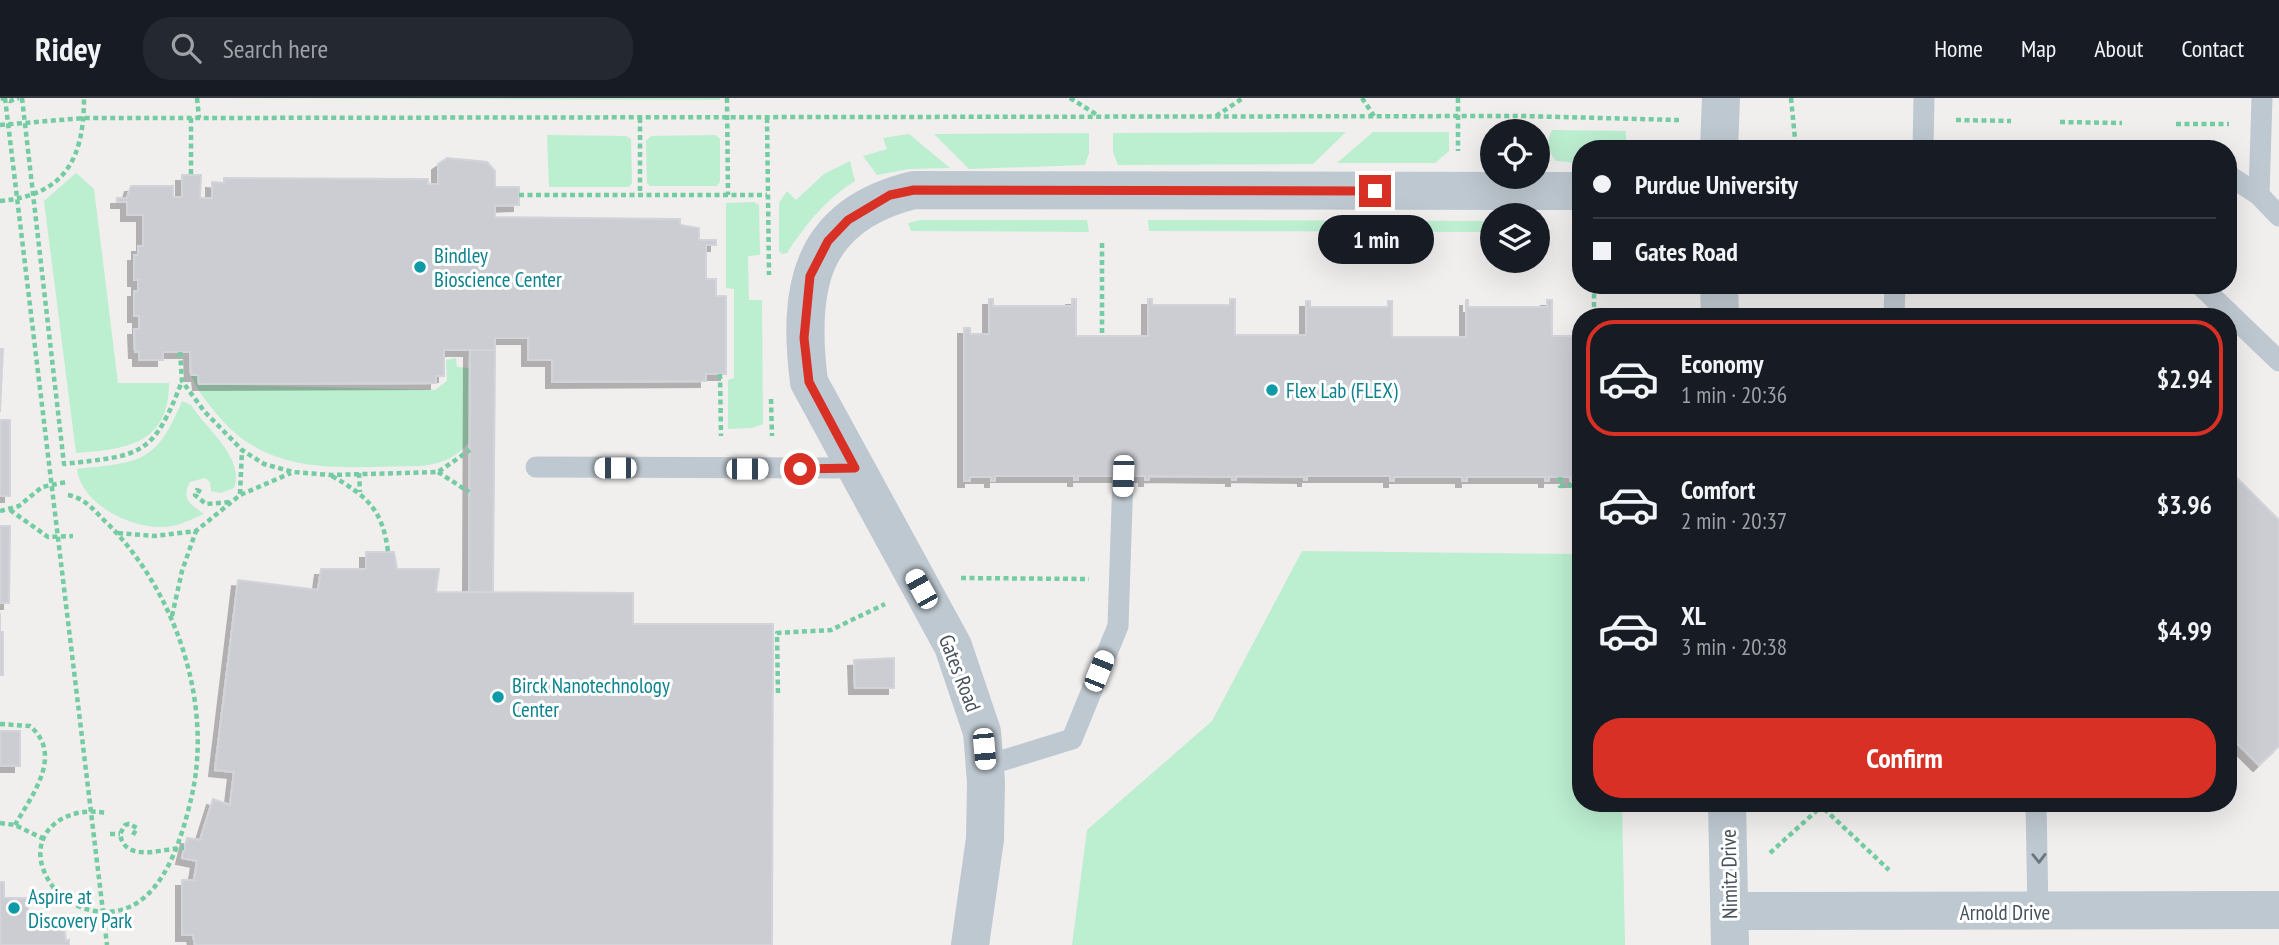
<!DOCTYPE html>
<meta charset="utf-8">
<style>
:root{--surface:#171b24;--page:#242831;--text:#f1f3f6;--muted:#9ea1a6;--line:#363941;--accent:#d93025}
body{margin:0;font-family:"PT Sans Narrow",sans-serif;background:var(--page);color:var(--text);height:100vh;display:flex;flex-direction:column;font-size:26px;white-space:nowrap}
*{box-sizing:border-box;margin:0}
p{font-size:23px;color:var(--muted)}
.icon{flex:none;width:38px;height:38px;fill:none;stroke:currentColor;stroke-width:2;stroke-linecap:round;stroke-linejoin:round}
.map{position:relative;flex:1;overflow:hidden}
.details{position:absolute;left:1572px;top:210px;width:665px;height:504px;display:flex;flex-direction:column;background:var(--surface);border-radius:28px;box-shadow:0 7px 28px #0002}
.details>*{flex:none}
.top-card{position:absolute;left:1572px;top:42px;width:665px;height:154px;border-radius:28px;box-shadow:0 7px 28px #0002;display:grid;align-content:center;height:154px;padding:0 21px;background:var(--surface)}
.fabs{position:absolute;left:1480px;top:21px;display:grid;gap:14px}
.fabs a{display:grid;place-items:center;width:70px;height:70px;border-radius:50%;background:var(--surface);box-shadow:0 7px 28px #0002;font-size:35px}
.end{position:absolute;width:32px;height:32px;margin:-16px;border:9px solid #d93025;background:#fff;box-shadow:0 0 0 4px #fff}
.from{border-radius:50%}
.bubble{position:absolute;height:49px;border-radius:24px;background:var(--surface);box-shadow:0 7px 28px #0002;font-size:23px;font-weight:700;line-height:49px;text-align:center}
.car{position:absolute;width:21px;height:42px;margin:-21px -10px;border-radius:9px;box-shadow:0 0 5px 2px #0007;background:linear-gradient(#fff 24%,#345 0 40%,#fff 0 76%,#345 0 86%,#fff 0)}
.top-card b{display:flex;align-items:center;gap:24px;height:66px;font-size:26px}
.top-card b+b{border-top:2px solid var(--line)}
.top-card i{width:18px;height:18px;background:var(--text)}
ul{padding:12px 0 0;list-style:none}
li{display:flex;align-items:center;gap:21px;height:116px;margin:0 14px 10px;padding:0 7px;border:4px solid transparent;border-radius:28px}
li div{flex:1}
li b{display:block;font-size:26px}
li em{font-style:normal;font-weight:700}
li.on{border-color:var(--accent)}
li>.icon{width:63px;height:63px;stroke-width:1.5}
.primary-button{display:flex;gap:14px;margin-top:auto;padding:14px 21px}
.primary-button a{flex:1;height:80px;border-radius:28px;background:var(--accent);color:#fff;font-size:28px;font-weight:700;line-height:80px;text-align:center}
header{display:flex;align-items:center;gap:42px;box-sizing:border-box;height:98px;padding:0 35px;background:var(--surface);border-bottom:2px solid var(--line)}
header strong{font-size:33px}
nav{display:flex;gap:38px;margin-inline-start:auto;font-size:24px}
.search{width:490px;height:63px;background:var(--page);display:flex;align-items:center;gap:18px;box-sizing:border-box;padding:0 24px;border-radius:28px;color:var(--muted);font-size:26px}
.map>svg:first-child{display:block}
</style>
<header>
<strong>Ridey</strong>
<div class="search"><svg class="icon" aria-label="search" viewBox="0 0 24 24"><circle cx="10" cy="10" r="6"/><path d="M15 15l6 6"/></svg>Search here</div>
<nav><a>Home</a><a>Map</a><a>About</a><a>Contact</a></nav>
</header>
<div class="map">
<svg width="2279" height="847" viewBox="0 0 2279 847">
<defs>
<filter id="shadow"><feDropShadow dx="-6" dy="6" stdDeviation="0" flood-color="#0004"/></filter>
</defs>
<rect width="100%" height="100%" fill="#f1eeee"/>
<!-- green -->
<g fill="#bceed0">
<path d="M212,0H720V2Z"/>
<path d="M1552,32L1626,33V51H1580V65L1556,63C1547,52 1546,45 1552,32Z"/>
<path d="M1346,34L1313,66L1118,67L1113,54V35Z"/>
<path d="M1373,34H1449V53L1435,65H1337Z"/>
<path d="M1089,35V55L1085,67L969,71L934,36Z"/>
<path d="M909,36L950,70L909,71L877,77L863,58L887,51L883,40Z"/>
<path d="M547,37L626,38L631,41L632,85L629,89H549Z"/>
<path d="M716,37L720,41V84L717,88H650L647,85L646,43L651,38Z"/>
<path d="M850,63L855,83C825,102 806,126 787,155L782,156L779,153V105L787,93L796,102L824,76Z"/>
<path d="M76,75L94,91L118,285H169C169,348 124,351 76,355L44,103Z"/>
<path d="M754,104L759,107L760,157L748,158L749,202H762L763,326L752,330L728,331V282L734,280V191L726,190V105Z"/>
<path d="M920,122H1087L1089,134L911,133L908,125Z"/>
<path d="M1148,122L1493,123V134L1149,133Z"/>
<path d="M456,260L457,269L470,270V344C456,359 442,366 421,368C349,368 273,381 221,321C209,307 198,294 191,277H198L199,286L435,292L447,283L446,262Z"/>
<path d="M182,303L191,307C206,331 245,359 234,390L221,395L211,393L210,384L205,380L190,384C180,402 192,407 204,416C190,422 177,429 162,429C130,430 81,406 77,371C140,364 156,366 182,303Z"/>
<path d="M1302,453L1580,456V705H1622L1625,847H1072L1087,732L1212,623Z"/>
</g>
<!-- building -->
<g fill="#cbcdd3" stroke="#d2d4da" stroke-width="2" filter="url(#shadow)">
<path d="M447,60L487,64L495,73V89H519V107L495,108V119L680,121V127L699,130V142H716V147H706V181H716V198H726V276H706V283L552,284V262H528V240H495V252H444V278H436V285L199,286L198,277H191L190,254H163V262H139V254H135L134,231H139V218H134V193H138V182H134V157H138V148H143V117H127V104H117V100H127L131,88H173V99H182V77H201L200,100H212V84L224,85V80L428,81V86H438V66Z"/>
<path d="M989,201H993V208H1072V201H1076V238H1148V201H1152V207H1230V201H1235V237H1306V203H1310V209H1388V203H1392V239H1466V202H1468V209H1547V202H1552V238H1576V280H1580V304H1576V383H1570V379H1549V383H1545V379H1467V383H1462V379H1394V383H1390V378H1307V382H1304V379L1236,378V382H1232V379L1149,378V382H1145V378H1078V382H1074V378H995V383H991V379H970V383H964V230H970V236H989Z"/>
<path d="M0,251H3L0,314Z"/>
<path d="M470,252H495L493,494H469Z"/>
<rect x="0" y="322" width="10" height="76"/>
<path d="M2228,371L2279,422V648L2259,667L2228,636Z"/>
<path d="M0,428H10L9,505H0Z"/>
<path d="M366,454H394L397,471H439L436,494L633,495V526H773L772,847H195L193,837H182V782H194L197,763L182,760L187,740L200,742L213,701L230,707L234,674L215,672L238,482L318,492L321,471H366Z"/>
<path d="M0,515V534H3V577H0Z"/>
<path d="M894,560V590H855L854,562Z"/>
<rect x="0" y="633" width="20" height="35"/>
<path d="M0,784H4V800H28V824L63,820L66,843L69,842V847H0Z"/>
</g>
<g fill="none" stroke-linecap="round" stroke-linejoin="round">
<!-- path -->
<g stroke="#74cca2" stroke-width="4.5" stroke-dasharray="5 3.5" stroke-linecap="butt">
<path d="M1,0L10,3L19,0"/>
<path d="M5,0L107,847"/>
<path d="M22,0L64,366C142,357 153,359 182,283"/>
<path d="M197,0L199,20"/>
<path d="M727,0L728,97"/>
<path d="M1070,0L1099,18"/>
<path d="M1362,0L1374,18"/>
<path d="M1458,0V53"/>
<path d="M1791,0L1796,51"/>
<path d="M1216,18L1243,0"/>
<path d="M191,20V77"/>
<path d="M640,20V96"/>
<path d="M767,20L769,177"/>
<path d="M1956,22L2011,23"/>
<path d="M2060,24L2122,25"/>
<path d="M2176,26H2229"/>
<path d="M0,27L84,20H191L1522,18L1679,22"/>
<path d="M519,97H767"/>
<path d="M0,103C65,97 84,61 84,0"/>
<path d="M1102,145V238"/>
<path d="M1594,187V219"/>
<path d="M180,254L182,283L204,313L242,352L264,366L293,374L331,377L438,374L470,352"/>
<path d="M720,276L721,338"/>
<path d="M771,301L772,338"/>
<path d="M438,374L469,394"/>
<path d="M359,375L360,394"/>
<path d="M332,378C367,398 383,412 388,454"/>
<path d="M1560,379V388L1578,387L1580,325"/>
<path d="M201,394L197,392L195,397L206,406L230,404"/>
<path d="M240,396L242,352"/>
<path d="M68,397C86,400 96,415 109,427C176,495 214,607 191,701C180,748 157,823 95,813C77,810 60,801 51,786C21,742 59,706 106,715"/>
<path d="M10,412L48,439L73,438"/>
<path d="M0,413L19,408L42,389L66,384"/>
<path d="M118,435L154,438L196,433L240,397L291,375"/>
<path d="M961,480L1089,481"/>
<path d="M172,518L182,473L196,433"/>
<path d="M778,595L777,535L831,532L885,506"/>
<path d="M0,626L30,628C64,657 32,697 15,727"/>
<path d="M1818,705L1889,772"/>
<path d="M0,725L15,727L44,741"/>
<path d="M110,736H120"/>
<path d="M133,737L137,730L129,726L125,727L120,736C125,766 164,750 184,750"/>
<path d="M1770,755L1825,705"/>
</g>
<!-- service -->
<g stroke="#bec8d0" stroke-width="21">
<path d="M1923,51L1924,0"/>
<path d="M2228,77L2259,97L2279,118"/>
<path d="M2259,97L2262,0"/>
<path d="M2200,187L2279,263"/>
<path d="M1894,219L1895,187"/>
<path d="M536,369L855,370"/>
<path d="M985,668L1072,641L1118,528L1123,378"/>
<path d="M2036,705L2038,814"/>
</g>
<!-- minor -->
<g stroke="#bec8d0" stroke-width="38">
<path d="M1719,51L1721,0"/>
<path d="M1719,187L1720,219"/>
<path d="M1727,705L1730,847"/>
<path d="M1730,813L2279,812"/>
<path d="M970,847L985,741L986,684L982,634L953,548L809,284C797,190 810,117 914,92L1580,93"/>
</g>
</g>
<!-- one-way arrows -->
<defs><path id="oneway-chevron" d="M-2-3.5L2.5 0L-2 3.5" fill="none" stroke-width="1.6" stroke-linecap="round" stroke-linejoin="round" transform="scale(1.75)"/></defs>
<use stroke="#6a757e" href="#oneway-chevron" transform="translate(2039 760) rotate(89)"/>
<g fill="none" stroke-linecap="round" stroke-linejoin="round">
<!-- route -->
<path stroke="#d93025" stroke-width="9" d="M800,371L855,370L809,284L804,240L810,178L828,143L848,122L890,97L914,92L1375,93"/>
</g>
<!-- markers -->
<g fill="#0f9aa8" stroke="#fff" stroke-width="2.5">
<circle cx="420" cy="169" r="7"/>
<circle cx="1272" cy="292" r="7"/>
<circle cx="498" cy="599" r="7"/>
<circle cx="14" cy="810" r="7"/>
</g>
<g text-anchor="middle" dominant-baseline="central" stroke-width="6" stroke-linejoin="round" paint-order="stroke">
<!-- culture labels -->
<g font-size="21" fill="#0d838f" stroke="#fff" text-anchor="start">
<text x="434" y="157">Bindley<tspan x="434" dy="24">Bioscience Center</tspan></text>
<text x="1286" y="292">Flex Lab (FLEX)</text>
<text x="512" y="587">Birck Nanotechnology<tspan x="512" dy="24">Center</tspan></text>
<text x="28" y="798">Aspire at<tspan x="28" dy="24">Discovery Park</tspan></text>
</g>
<!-- street labels -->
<g font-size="21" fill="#46515b" stroke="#fff">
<text transform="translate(960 575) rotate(69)">Gates Road</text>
<text transform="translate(1729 776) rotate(-91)">Nimitz Drive</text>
<text x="2005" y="814">Arnold Drive</text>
</g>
</g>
</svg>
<div class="fabs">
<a><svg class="icon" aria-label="locate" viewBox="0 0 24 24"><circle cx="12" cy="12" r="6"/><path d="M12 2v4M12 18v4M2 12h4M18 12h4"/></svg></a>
<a><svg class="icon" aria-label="layers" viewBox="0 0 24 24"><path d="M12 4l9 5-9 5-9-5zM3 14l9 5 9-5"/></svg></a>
</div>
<i class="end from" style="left:800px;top:371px"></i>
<i class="end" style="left:1375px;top:93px"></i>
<div class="bubble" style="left:1318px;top:117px;width:116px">1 min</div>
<i class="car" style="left:615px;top:370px;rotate:270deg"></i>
<i class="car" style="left:747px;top:371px;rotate:90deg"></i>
<i class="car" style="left:1123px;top:378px;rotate:182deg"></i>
<i class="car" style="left:921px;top:491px;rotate:331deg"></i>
<i class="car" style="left:1099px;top:573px;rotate:22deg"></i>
<i class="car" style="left:984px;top:651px;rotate:175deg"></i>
<div class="top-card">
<b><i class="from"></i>Purdue University</b>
<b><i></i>Gates Road</b>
</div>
<section class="details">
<ul>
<li class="on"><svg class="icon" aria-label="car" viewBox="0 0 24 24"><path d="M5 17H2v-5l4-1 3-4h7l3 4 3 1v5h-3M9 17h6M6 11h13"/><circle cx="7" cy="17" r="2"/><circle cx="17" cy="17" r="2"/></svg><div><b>Economy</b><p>1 min · 20:36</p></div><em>$2.94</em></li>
<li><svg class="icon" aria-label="car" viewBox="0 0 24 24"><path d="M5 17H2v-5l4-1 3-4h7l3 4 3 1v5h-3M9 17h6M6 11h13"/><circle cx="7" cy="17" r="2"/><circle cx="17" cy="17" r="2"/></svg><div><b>Comfort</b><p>2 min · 20:37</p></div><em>$3.96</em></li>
<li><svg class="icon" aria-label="car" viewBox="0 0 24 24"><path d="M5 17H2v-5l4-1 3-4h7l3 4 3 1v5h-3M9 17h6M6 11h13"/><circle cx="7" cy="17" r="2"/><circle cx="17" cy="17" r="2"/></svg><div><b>XL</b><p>3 min · 20:38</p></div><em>$4.99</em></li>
</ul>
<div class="primary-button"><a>Confirm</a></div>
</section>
</div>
